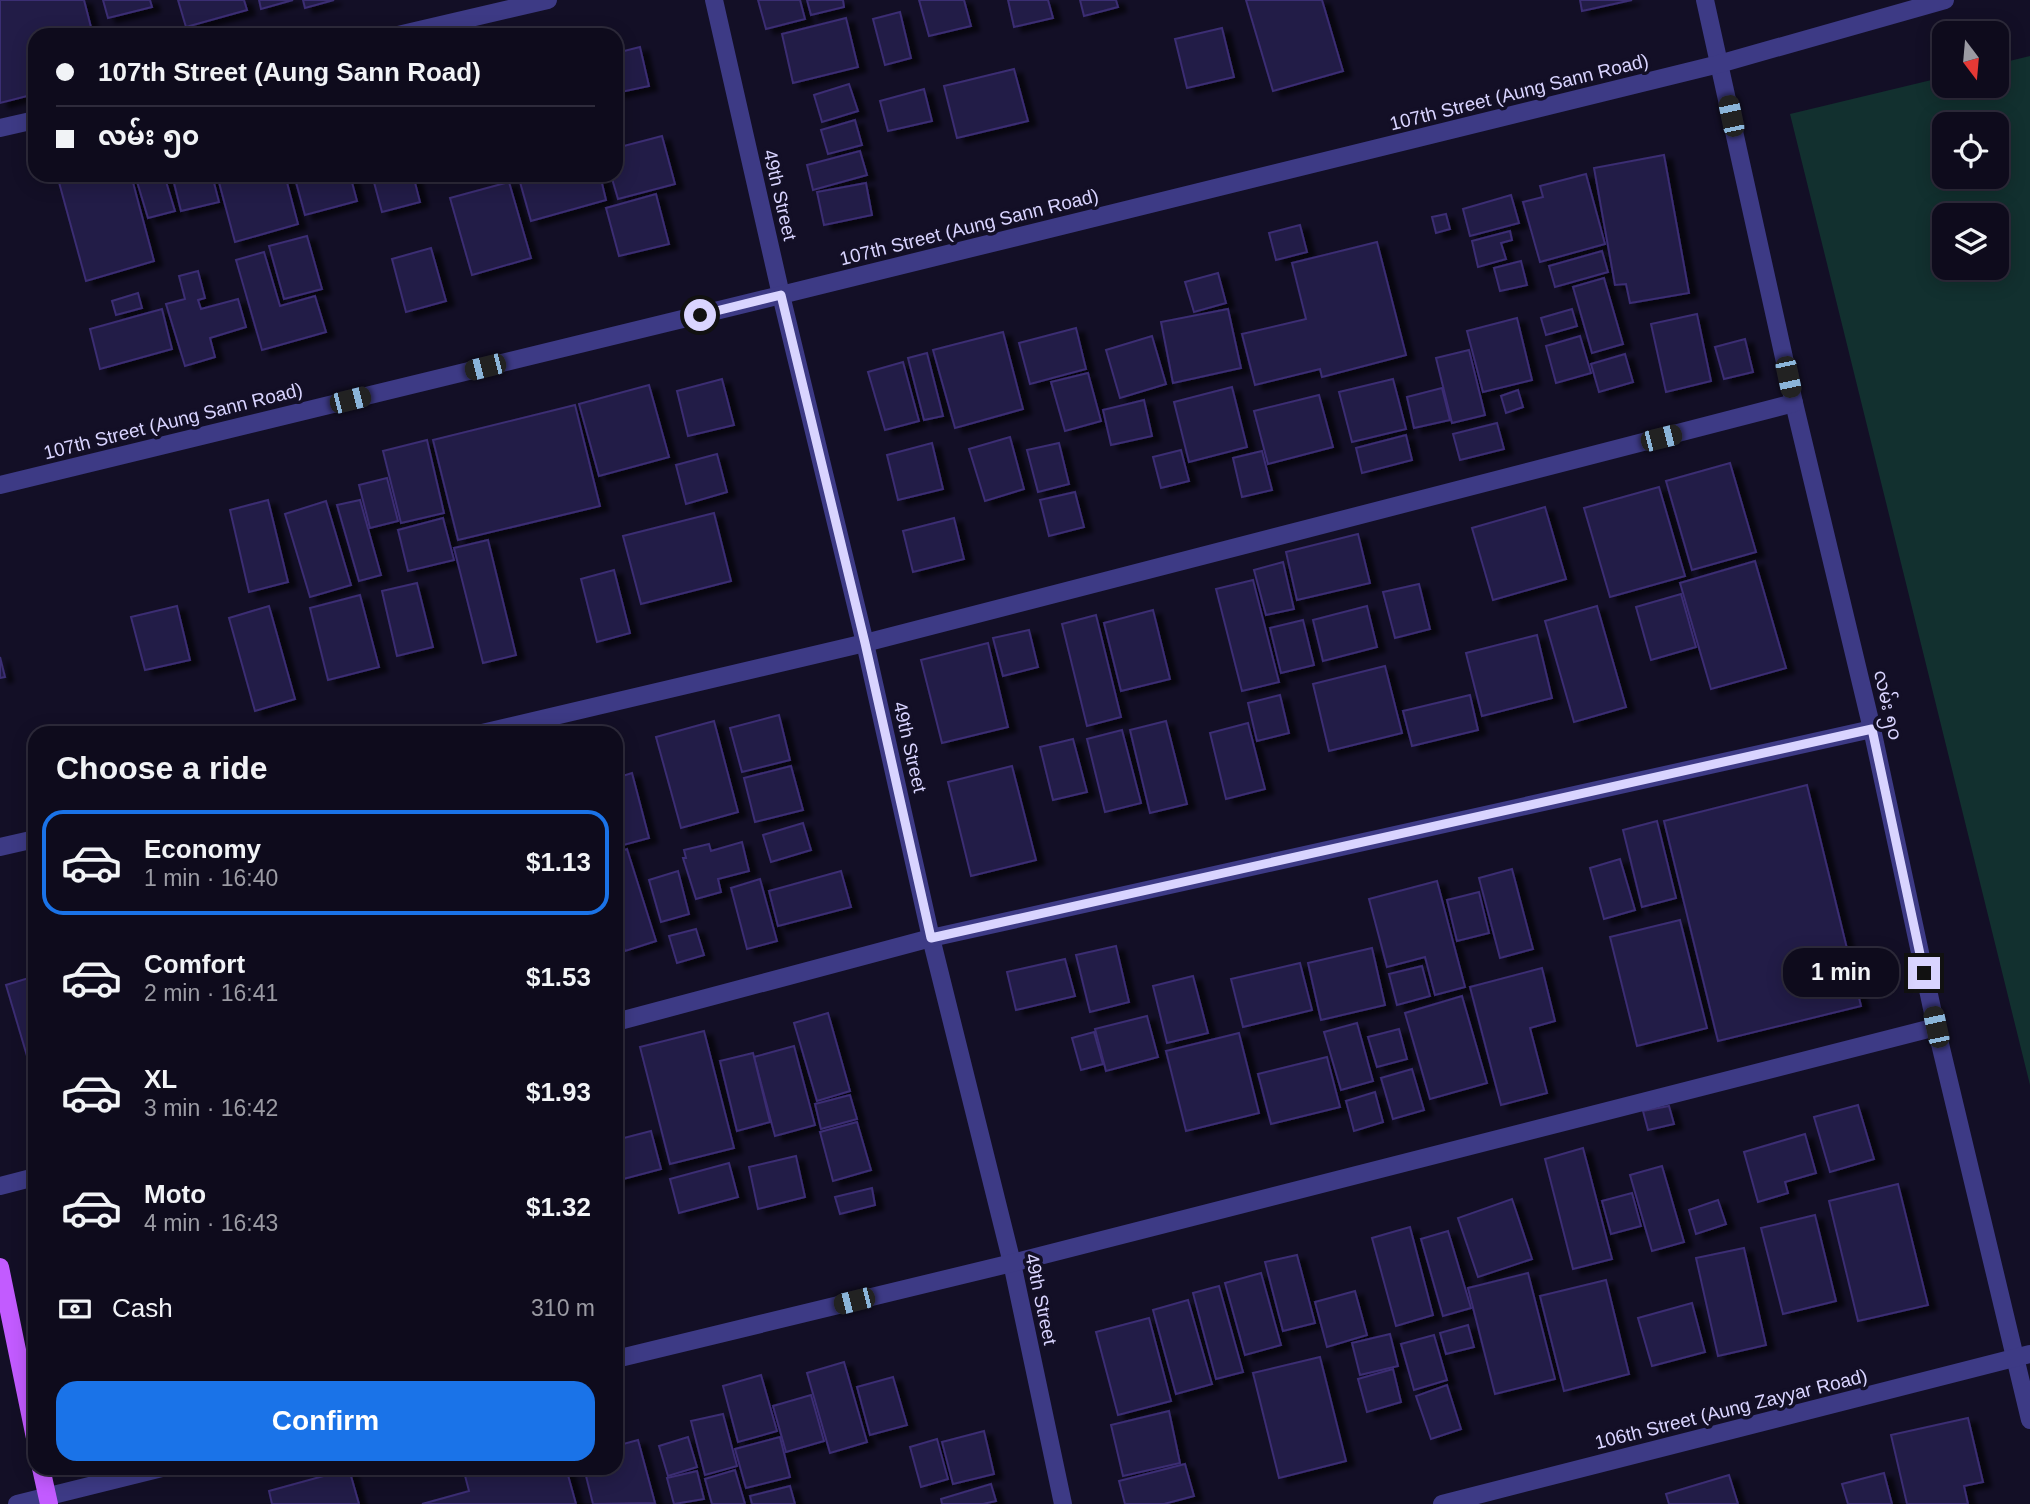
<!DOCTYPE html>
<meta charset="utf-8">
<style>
:root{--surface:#0e0b1c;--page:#1c1929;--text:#f1f3f6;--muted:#9b9ba3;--line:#2e2b3b;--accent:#1a73e8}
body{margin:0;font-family:Arial,"Noto Sans Myanmar",sans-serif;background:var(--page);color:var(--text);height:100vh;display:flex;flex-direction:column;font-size:26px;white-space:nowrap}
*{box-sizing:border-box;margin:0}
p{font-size:23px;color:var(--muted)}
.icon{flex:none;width:38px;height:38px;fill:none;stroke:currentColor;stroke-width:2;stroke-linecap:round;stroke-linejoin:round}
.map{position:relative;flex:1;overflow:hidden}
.drawer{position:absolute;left:28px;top:726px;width:595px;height:749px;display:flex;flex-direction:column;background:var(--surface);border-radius:21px;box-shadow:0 4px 18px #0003,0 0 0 2px var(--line)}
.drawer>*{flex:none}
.banner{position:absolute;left:28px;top:28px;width:595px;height:154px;border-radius:21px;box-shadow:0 4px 18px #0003,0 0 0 2px var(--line);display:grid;align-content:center;height:154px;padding:0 28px;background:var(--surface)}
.needle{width:46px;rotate:164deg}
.controls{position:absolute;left:1932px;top:21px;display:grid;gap:14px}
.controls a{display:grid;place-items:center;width:77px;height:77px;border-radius:14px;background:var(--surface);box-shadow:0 4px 18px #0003,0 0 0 2px var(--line);font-size:35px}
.end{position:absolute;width:32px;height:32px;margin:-16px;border:9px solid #d9d4ff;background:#111;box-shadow:0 0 0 4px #111}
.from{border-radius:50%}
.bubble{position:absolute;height:49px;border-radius:21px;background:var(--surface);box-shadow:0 4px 18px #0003,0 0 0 2px var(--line);font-size:23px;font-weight:800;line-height:49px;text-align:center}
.car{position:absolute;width:21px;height:42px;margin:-21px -10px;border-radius:9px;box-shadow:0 0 5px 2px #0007;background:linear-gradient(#222 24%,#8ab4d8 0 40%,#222 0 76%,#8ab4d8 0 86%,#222 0)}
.banner b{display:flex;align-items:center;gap:24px;height:66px;font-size:26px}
.banner b+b{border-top:2px solid var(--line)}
.banner i{width:18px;height:18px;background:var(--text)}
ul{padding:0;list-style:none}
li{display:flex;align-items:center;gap:21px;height:105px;margin:0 14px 10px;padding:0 14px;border:4px solid transparent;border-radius:21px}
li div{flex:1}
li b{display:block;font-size:26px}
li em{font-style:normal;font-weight:800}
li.on{border-color:var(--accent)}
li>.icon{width:63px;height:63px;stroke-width:1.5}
h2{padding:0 28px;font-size:32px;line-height:84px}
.pay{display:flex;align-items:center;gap:18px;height:77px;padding:0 28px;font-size:26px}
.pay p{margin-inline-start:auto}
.action{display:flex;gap:14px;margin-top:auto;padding:14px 28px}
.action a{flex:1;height:80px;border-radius:21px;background:var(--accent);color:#fff;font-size:28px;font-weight:800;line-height:80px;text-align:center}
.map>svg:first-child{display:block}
</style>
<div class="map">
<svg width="2030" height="1504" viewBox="0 0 2030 1504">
<defs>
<filter id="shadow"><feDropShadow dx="8" dy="4.5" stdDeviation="2" flood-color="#0009"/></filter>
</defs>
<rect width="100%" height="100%" fill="#130f26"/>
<!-- green -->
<path fill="#12302f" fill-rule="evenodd" d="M2030,56V1085L1790,114L1944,77V86H1997V64ZM1944,124H1997V177H1944ZM1944,215H1997V268H1944Z"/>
<!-- building -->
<g fill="#241b47" stroke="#3b2d73" stroke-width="2" filter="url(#shadow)">
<path d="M0,0H84L93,35H35V94L0,103Z"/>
<path d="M103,0H150L152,7L108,18Z"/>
<path d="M178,0H244L247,10L186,27Z"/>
<path d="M259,0H293L261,9Z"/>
<path d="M303,0H334L305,8Z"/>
<path d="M758,0H800L805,19L766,29Z"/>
<path d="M807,0H843L844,7L811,15Z"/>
<path d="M919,0H964L971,26L929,36Z"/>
<path d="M1008,0H1048L1053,18L1014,27Z"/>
<path d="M1080,0H1116L1118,7L1084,16Z"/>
<path d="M1246,0H1322L1343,71L1273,91Z"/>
<path d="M1580,0H1632L1582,11Z"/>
<path d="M900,12L911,58L885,65L873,19Z"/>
<path d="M846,18L858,67L793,83L782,34Z"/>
<path d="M1222,28L1234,77L1187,88L1175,39Z"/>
<path d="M640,47L649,86L616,93V53Z"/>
<path d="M1014,69L1028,121L957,138L944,86Z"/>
<path d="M849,84L858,111L822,122L814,95Z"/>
<path d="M924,89L932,121L888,131L880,101Z"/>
<path d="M855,120L862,145L828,154L821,130Z"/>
<path d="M662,136L675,184L618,199L611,175H616V148Z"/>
<path d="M860,151L867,175L813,190L807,165Z"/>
<path d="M1664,155L1689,293L1630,303L1626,284L1615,285L1594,168Z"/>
<path d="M1586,174L1605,244L1540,262L1523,202L1543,197L1540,186Z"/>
<path d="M57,175H131L154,261L86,281Z"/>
<path d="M135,175H164L175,211L148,218Z"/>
<path d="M172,175H212L219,202L181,211Z"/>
<path d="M217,175H285L298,224L235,242Z"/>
<path d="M294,175H350L357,201L305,215Z"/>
<path d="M372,175H413L420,202L382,212Z"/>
<path d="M518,175H600L606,200L531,221Z"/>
<path d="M509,182L531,258L472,275L450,198Z"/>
<path d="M866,183L872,215L824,225L817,192Z"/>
<path d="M656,194L669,244L619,256L606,208Z"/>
<path d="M1511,195L1519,223L1470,236L1463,209Z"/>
<path d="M1446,214L1450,229L1436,233L1432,217Z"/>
<path d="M1300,225L1307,252L1276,260L1269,233Z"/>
<path d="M1510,231L1512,240L1501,243L1506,259L1478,267L1472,241Z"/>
<path d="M307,236L322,289L284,299L269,246Z"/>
<path d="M1377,242L1406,355L1322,377L1320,369L1255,385L1242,334L1306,319L1292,263Z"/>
<path d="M431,248L446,301L406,312L392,259Z"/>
<path d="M1602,251L1608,272L1555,287L1549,266Z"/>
<path d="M264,252L280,306L315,296L326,332L262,350L236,260Z"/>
<path d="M1521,261L1527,285L1500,291L1494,268Z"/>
<path d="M198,271L205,298L198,300L201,309L238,299L246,327L210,338L215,357L185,366L166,304L185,299L179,276Z"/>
<path d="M1218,273L1226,303L1194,312L1185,282Z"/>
<path d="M1604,278L1623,344L1592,353L1573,287Z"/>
<path d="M138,293L142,308L116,315L112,301Z"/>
<path d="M162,309L172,349L100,369L90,329Z"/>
<path d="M1228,309L1241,368L1173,383L1161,322Z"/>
<path d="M1572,309L1577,326L1546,335L1541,318Z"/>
<path d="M1697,314L1711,381L1666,392L1651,324Z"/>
<path d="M1517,318L1532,380L1483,392L1467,331Z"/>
<path d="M1076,328L1086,369L1030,384L1019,343Z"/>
<path d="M1003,332L1023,409L955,428L933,350Z"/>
<path d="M1152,336L1166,384L1120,398L1106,350Z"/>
<path d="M1580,336L1591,373L1556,383L1546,346Z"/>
<path d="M1745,339L1753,372L1724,379L1715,347Z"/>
<path d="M1469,350L1485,415L1452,423L1436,358Z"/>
<path d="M927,353L943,416L924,420L908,358Z"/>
<path d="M1625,354L1633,382L1599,392L1591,364Z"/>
<path d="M903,362L919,421L885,430L868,372Z"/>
<path d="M1088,373L1101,421L1065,431L1051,382Z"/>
<path d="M722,379L734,425L688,436L677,391Z"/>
<path d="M1393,379L1406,429L1352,442L1339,392Z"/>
<path d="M649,385L669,457L599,476L579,404Z"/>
<path d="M1232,387L1247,447L1189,462L1174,402Z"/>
<path d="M1442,388L1450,420L1414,428L1407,397Z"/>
<path d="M1518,390L1523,407L1506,413L1501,396Z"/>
<path d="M1319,395L1333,447L1268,464L1254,411Z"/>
<path d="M1144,400L1152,436L1111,445L1103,410Z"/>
<path d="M575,405L600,506L458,540L433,440Z"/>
<path d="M1497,423L1504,449L1460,460L1453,434Z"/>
<path d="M1406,435L1412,460L1362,473L1356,448Z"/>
<path d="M1010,437L1024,489L985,501L969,449Z"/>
<path d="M427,440L444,513L401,523L383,451Z"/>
<path d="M932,443L943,489L898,500L887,455Z"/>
<path d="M1059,443L1069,484L1038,492L1027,450Z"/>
<path d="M1181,450L1189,481L1161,488L1153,457Z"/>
<path d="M1262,451L1272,490L1242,497L1233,458Z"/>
<path d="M717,454L727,492L686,504L676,465Z"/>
<path d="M1730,463L1756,552L1692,570L1666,481Z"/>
<path d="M387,478L398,521L370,528L359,485Z"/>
<path d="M1659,487L1685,576L1610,597L1584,508Z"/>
<path d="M1075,492L1084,527L1049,536L1040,500Z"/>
<path d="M268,500L288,582L249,592L230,510Z"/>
<path d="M360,500L381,575L359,581L337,505Z"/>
<path d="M326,501L351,585L310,597L285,514Z"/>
<path d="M1545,507L1566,579L1493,600L1472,528Z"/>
<path d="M714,513L731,581L641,604L623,536Z"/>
<path d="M443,518L454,560L408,571L398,530Z"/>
<path d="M954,518L964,559L913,572L903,531Z"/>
<path d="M1358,534L1370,583L1297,600L1286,552Z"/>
<path d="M488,540L516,655L483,663L454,548Z"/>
<path d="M1755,561L1786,668L1711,689L1680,583Z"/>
<path d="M1283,562L1294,609L1266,615L1254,570Z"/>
<path d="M614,570L630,633L597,642L581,579Z"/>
<path d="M1253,580L1279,682L1242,691L1216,589Z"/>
<path d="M417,583L433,647L397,656L382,591Z"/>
<path d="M1419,584L1430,629L1395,638L1383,592Z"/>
<path d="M1681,594L1696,647L1651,660L1636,607Z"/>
<path d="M360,595L379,667L328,680L310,608Z"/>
<path d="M177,606L190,660L145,670L131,617Z"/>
<path d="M269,606L295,699L255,711L229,618Z"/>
<path d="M1367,606L1377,647L1323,661L1313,620Z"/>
<path d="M1597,606L1626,707L1574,722L1545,621Z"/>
<path d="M1153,610L1170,679L1121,691L1104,623Z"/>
<path d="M1096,615L1121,717L1087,726L1062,624Z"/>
<path d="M1303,620L1314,665L1281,673L1270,628Z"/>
<path d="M1029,630L1038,667L1003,676L993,638Z"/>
<path d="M1537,635L1552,698L1482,716L1466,653Z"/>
<path d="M988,643L1008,727L942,743L921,660Z"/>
<path d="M0,657L5,677L0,678Z"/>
<path d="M1385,666L1402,733L1329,751L1313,684Z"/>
<path d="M1280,695L1289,733L1257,741L1248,703Z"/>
<path d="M1470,695L1478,730L1412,746L1403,711Z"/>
<path d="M779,715L790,760L742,772L730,728Z"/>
<path d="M714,721L738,812L681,828L656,737Z"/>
<path d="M1166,721L1187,804L1150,813L1130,730Z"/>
<path d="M1248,723L1265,789L1226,799L1210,733Z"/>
<path d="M1122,730L1141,803L1105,812L1087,739Z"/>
<path d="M1073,739L1087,792L1053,800L1040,747Z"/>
<path d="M791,766L803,810L755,822L744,778Z"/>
<path d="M1012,766L1036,860L971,876L948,782Z"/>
<path d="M632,773L649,838L616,847V778Z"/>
<path d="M1807,785L1861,1006L1718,1041L1664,821Z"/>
<path d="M1657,821L1676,898L1642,907L1623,830Z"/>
<path d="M803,823L811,850L771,862L763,835Z"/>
<path d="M742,842L749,871L718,879L721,892L696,899L683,858H686L684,850L709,844L711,851Z"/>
<path d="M627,849L656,941L625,951L616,922V853Z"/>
<path d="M1620,859L1635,910L1604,919L1590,868Z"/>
<path d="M1512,869L1533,949L1500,958L1479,878Z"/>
<path d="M678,871L689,914L661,922L649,880Z"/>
<path d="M841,871L851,907L778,926L769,891Z"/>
<path d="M760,879L777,941L747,949L731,888Z"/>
<path d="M1437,881L1465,987L1435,995L1425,957L1387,967L1369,899Z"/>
<path d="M1479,892L1489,933L1457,941L1447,900Z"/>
<path d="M1680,920L1707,1028L1637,1046L1610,937Z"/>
<path d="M696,929L704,955L677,963L669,936Z"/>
<path d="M1116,946L1129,1002L1090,1012L1076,955Z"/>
<path d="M1372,948L1385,1005L1321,1020L1308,963Z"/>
<path d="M1065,959L1075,996L1016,1010L1007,972Z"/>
<path d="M1300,963L1312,1010L1243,1027L1231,979Z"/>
<path d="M1422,966L1430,996L1397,1005L1389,974Z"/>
<path d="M1542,968L1555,1021L1530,1028L1547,1093L1501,1105L1470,987Z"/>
<path d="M35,976V1083L6,985Z"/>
<path d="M1193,976L1208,1033L1167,1043L1153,986Z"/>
<path d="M1462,996L1487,1083L1430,1099L1405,1013Z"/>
<path d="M828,1013L850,1091L817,1101L794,1023Z"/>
<path d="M1147,1016L1158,1057L1106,1071L1095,1029Z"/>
<path d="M1357,1023L1373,1081L1341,1090L1324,1032Z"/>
<path d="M1399,1029L1407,1059L1377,1067L1368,1037Z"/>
<path d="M704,1031L734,1148L670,1164L640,1047Z"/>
<path d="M1094,1032L1103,1064L1081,1070L1072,1038Z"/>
<path d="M1239,1033L1259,1113L1186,1131L1166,1051Z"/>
<path d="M794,1046L815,1125L775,1136L754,1057Z"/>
<path d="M753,1053L770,1122L737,1131L720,1061Z"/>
<path d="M1327,1057L1340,1107L1271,1124L1258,1074Z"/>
<path d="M1412,1069L1424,1110L1393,1119L1381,1078Z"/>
<path d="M1375,1092L1383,1122L1354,1131L1346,1101Z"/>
<path d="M850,1095L857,1119L821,1129L815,1104Z"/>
<path d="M1858,1105L1874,1159L1830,1172L1814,1117Z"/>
<path d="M1669,1106L1674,1124L1648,1130L1643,1111Z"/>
<path d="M857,1122L871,1170L833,1181L820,1132Z"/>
<path d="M651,1131L661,1169L616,1181V1140Z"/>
<path d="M1805,1134L1816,1173L1785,1182L1788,1193L1758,1202L1744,1152Z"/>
<path d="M1583,1148L1612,1259L1573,1269L1545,1159Z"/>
<path d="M796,1156L805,1197L758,1209L749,1167Z"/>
<path d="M729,1163L738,1197L679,1213L670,1179Z"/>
<path d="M1662,1166L1684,1242L1652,1251L1630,1175Z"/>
<path d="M1898,1184L1928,1305L1858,1321L1829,1201Z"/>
<path d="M872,1188L875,1205L840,1214L835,1197Z"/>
<path d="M1632,1193L1641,1226L1611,1234L1602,1201Z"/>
<path d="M1512,1199L1532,1259L1478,1277L1458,1218Z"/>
<path d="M1718,1200L1726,1224L1696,1234L1689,1210Z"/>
<path d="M1815,1215L1836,1301L1783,1314L1761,1228Z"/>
<path d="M1410,1227L1433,1315L1396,1326L1372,1238Z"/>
<path d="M1448,1231L1471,1308L1443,1316L1421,1239Z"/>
<path d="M1744,1248L1766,1345L1718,1356L1696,1258Z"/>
<path d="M1297,1255L1315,1323L1283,1331L1265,1262Z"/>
<path d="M1261,1273L1281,1345L1245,1355L1225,1283Z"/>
<path d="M1528,1273L1555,1379L1495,1394L1468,1288Z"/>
<path d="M1606,1280L1629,1374L1564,1391L1540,1296Z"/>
<path d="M1219,1286L1243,1372L1216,1379L1193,1293Z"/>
<path d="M1355,1291L1367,1335L1327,1347L1315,1302Z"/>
<path d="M1188,1300L1212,1384L1176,1394L1153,1310Z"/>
<path d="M1692,1303L1705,1352L1652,1366L1638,1318Z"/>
<path d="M1149,1318L1171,1401L1118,1415L1096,1332Z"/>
<path d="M1468,1325L1474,1347L1446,1354L1440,1333Z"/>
<path d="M1390,1334L1398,1366L1360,1375L1352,1343Z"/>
<path d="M1434,1335L1447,1380L1414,1390L1401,1344Z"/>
<path d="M1320,1357L1346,1461L1279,1478L1253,1373Z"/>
<path d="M844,1362L867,1442L830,1453L807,1373Z"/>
<path d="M1393,1369L1401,1402L1367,1412L1358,1379Z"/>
<path d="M761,1375L777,1431L738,1442L723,1386Z"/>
<path d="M893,1377L907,1425L870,1435L857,1387Z"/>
<path d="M1447,1385L1461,1429L1431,1439L1416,1396Z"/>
<path d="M811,1395L824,1441L786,1452L773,1406Z"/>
<path d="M1169,1411L1180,1463L1123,1476L1111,1425Z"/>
<path d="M723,1414L737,1466L705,1475L691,1421Z"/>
<path d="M1968,1418L1983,1482L1964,1486L1968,1504H1907L1891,1435Z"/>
<path d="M984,1431L994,1474L953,1484L942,1442Z"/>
<path d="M688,1437L697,1467L668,1476L659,1446Z"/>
<path d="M780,1437L790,1477L746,1488L735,1449Z"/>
<path d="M937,1439L948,1479L921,1487L910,1447Z"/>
<path d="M638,1440L655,1503L593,1504L584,1468H616V1446Z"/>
<path d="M1185,1464L1194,1496L1164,1504H1125L1119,1481Z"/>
<path d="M463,1468H566L576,1504H422L469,1491Z"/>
<path d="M349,1469L359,1504H272L269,1491Z"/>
<path d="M735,1470L745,1504H712L705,1479Z"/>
<path d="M697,1471L704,1499L674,1504L667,1478Z"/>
<path d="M1884,1473L1892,1504H1848L1842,1484Z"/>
<path d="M1729,1475L1738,1504H1669L1666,1494Z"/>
<path d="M991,1484L996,1501L983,1504H942L941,1499Z"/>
<path d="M790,1486L795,1504H752L750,1496Z"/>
</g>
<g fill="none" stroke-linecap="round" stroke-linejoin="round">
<!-- minor -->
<g stroke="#3d3a85" stroke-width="18">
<path d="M714,0L781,295L865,643L931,938L1012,1263L1063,1504"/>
<path d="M1705,0L1794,403L1872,729L1936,1027L2030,1420"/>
<path d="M398,35L548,0"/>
<path d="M0,128L35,120"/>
<path d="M0,485L781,295L1719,64L1945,0"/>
<path d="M482,733L865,643L1794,403"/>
<path d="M0,847L35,839"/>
<path d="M616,1022L931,938L1872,729"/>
<path d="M0,1186L35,1177"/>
<path d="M616,1359L1012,1263L1936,1027"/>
<path d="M17,1504L162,1468"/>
<path d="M1442,1504L2030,1354"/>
</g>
<!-- major -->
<g stroke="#c25bff" stroke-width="18">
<path d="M0,1267L35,1438"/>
<path d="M41,1468L49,1504"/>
</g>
</g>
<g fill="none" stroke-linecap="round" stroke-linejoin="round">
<!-- route -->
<path stroke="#d9d4ff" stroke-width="9" d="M700,315L781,295L865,643L931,938L1872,729L1924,973"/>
</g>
<g text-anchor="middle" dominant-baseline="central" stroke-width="7" stroke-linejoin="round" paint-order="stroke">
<!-- street labels -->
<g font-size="19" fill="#d9d4ff" stroke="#130f26">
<text transform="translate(1519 92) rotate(-14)">107th Street (Aung Sann Road)</text>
<text transform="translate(780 195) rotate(77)">49th Street</text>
<text transform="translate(969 227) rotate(-14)">107th Street (Aung Sann Road)</text>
<text transform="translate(173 421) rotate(-14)">107th Street (Aung Sann Road)</text>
<text transform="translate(1888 705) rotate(77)">လမ်း ၅၀</text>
<text transform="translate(910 747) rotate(77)">49th Street</text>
<text transform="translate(1041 1299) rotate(78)">49th Street</text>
<text transform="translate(1731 1409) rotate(-14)">106th Street (Aung Zayyar Road)</text>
</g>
</g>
</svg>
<div class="controls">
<a><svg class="needle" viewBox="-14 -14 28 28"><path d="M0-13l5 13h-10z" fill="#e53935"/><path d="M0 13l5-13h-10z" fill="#9b9ba3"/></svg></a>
<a><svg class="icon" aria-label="locate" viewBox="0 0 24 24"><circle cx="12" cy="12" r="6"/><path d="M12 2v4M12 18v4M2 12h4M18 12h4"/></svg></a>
<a><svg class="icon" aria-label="layers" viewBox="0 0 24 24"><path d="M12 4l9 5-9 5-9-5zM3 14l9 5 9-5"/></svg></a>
</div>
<i class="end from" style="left:700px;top:315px"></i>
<i class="end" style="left:1924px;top:973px"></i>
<div class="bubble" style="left:1783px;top:948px;width:116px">1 min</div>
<i class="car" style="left:1731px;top:116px;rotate:348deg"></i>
<i class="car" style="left:485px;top:367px;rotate:256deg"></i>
<i class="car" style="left:1788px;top:377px;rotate:168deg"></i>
<i class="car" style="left:350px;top:400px;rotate:76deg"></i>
<i class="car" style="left:1661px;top:438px;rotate:76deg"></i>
<i class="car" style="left:1936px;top:1027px;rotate:348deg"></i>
<i class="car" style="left:854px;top:1301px;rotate:256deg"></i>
<div class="banner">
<b><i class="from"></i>107th Street (Aung Sann Road)</b>
<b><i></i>လမ်း ၅၀</b>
</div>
<section class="drawer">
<h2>Choose a ride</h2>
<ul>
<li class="on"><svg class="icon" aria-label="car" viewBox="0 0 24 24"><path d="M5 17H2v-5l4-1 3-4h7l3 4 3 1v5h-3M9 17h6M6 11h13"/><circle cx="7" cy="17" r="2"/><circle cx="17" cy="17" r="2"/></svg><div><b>Economy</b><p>1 min · 16:40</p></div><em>$1.13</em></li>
<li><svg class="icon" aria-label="car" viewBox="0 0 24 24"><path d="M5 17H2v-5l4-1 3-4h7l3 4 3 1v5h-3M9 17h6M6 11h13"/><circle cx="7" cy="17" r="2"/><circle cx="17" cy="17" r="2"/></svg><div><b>Comfort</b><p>2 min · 16:41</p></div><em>$1.53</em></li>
<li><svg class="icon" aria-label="car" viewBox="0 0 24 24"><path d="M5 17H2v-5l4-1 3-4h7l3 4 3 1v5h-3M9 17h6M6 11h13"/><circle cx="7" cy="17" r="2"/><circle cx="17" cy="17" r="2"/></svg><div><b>XL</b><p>3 min · 16:42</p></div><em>$1.93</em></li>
<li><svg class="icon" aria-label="car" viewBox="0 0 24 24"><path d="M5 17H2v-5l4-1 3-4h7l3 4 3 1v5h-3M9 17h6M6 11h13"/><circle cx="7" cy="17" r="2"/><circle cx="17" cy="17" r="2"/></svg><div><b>Moto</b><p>4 min · 16:43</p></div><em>$1.32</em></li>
</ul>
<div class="pay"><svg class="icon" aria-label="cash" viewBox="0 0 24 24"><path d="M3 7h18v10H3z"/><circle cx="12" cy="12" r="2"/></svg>Cash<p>310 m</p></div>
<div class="action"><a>Confirm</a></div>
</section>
</div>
